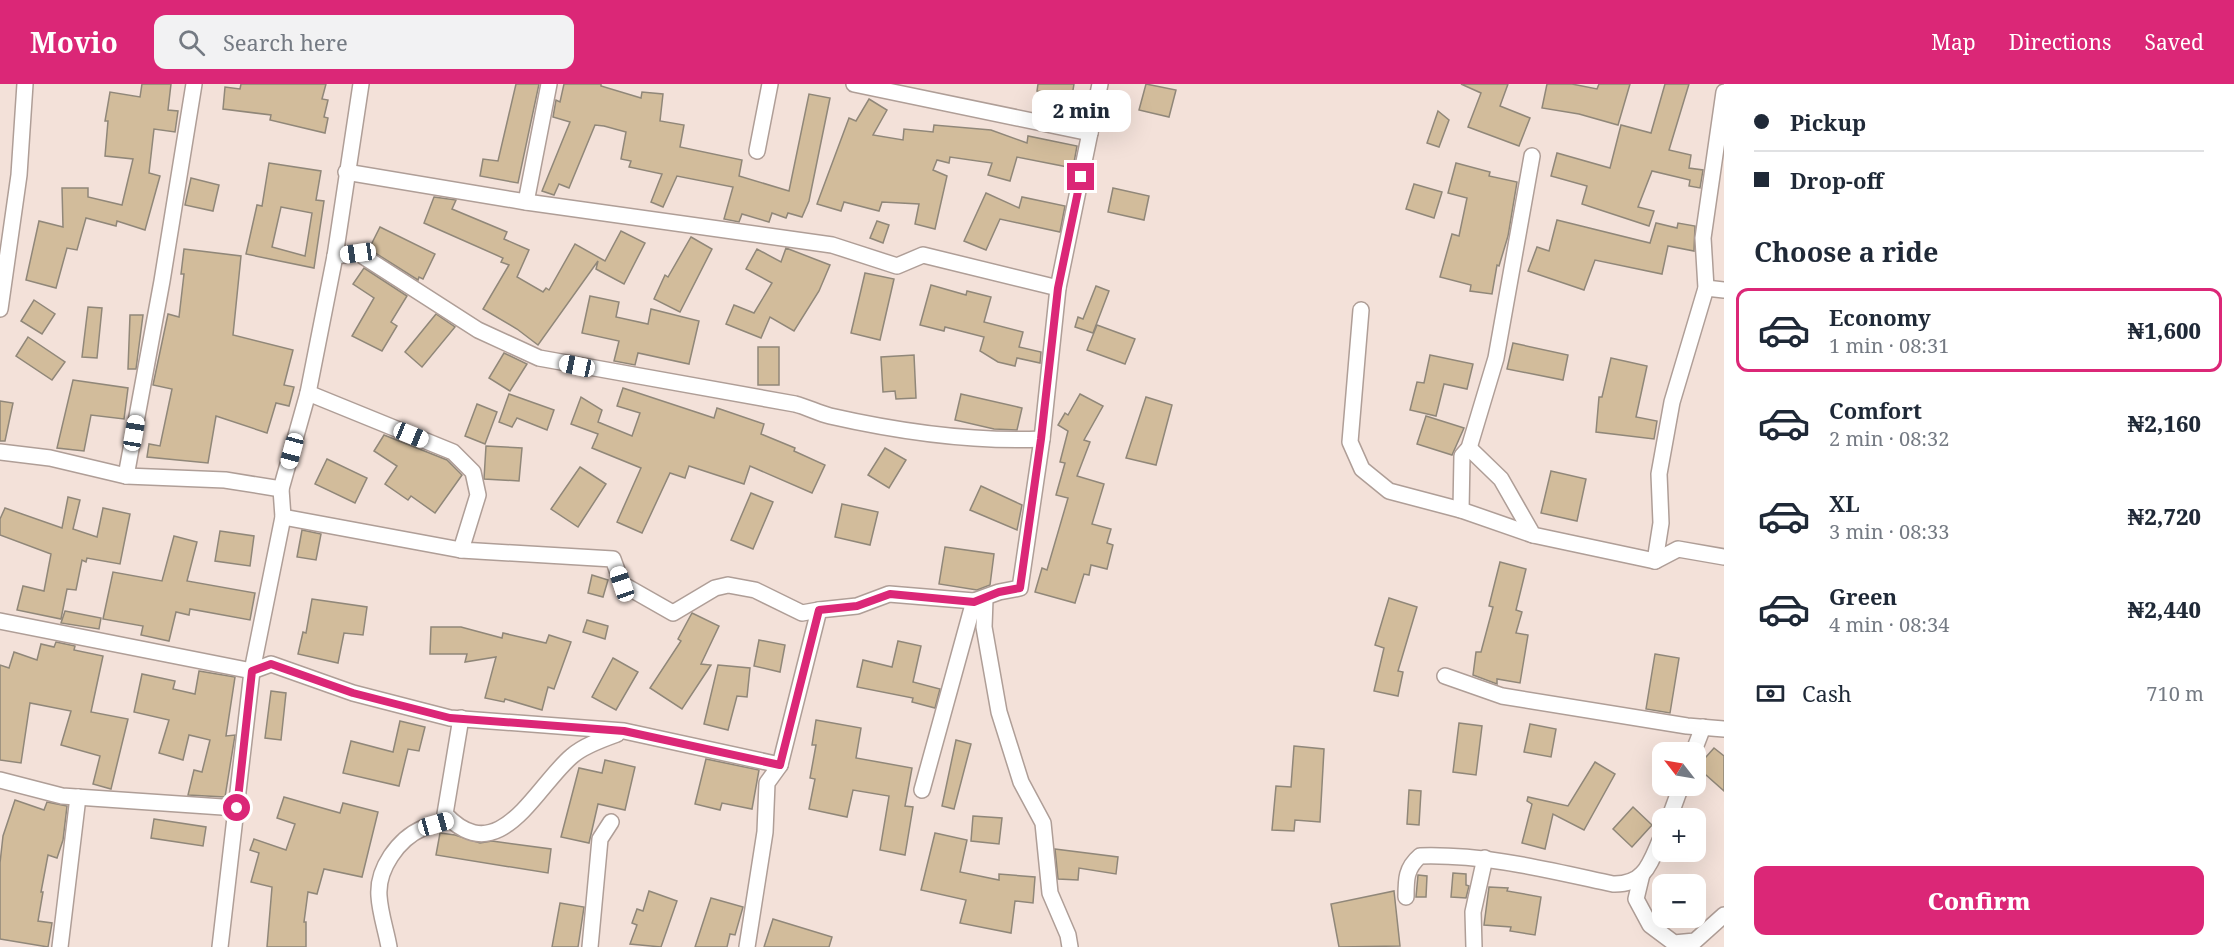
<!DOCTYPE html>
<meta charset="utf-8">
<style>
:root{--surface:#fff;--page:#f2f2f3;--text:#1f2937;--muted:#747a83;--line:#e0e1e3;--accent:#db2777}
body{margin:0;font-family:"Noto Serif",serif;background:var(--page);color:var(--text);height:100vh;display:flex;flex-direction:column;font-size:22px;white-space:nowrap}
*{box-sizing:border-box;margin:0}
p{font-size:20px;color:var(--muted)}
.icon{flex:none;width:33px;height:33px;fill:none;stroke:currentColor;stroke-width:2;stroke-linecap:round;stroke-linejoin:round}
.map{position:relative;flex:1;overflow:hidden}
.details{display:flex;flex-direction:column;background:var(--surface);width:510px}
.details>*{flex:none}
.guide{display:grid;align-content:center;height:132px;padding:0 30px;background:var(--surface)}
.needle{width:39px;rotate:301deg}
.buttons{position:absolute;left:1652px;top:658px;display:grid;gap:12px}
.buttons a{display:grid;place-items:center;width:54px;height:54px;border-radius:12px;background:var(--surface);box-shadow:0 6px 24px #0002;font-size:30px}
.end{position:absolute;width:27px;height:27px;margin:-14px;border:8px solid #db2777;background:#fff;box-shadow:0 0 0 3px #fff}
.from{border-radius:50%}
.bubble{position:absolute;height:42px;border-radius:12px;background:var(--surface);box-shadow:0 6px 24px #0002;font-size:20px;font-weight:800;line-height:42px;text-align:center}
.car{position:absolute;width:18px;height:36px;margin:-18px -9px;border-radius:8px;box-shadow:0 0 4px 2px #0007;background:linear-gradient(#fff 24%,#345 0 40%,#fff 0 76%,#345 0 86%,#fff 0)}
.guide b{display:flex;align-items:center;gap:21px;height:57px;font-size:22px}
.guide b+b{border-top:2px solid var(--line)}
.guide i{width:15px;height:15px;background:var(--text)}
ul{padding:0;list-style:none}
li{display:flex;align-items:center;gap:18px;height:84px;margin:0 12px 9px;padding:0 18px;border:3px solid transparent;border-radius:12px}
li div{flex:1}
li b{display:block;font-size:22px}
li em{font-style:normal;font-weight:800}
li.current{border-color:var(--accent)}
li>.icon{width:54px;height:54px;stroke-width:1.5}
h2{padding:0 30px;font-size:27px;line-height:72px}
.pay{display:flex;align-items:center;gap:15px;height:66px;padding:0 30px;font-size:22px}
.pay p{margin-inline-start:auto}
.button{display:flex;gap:12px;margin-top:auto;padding:12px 30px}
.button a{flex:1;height:69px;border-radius:12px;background:var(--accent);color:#fff;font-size:24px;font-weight:800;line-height:69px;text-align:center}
header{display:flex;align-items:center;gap:36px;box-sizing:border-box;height:84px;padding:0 30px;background:var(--accent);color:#fff}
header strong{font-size:28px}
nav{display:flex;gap:33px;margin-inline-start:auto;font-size:21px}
.search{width:420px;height:54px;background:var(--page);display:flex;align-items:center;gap:15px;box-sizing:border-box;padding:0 21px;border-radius:12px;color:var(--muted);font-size:22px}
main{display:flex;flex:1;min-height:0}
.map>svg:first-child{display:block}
</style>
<header>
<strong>Movio</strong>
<div class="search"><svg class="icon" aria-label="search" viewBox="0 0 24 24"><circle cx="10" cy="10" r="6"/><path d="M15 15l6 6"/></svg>Search here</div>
<nav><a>Map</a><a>Directions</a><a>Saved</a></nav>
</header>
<main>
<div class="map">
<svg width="1724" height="863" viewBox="0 0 1724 863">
<rect width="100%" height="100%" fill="#f3e1d9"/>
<!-- building -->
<g fill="#d2bc9b" stroke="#908779" stroke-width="1.5" fill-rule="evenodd">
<path d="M142,0H171L168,26L178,27L175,48L154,45L149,89L160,92L145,146L117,137L116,142L86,134L77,166L67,164L56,204L26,196L39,137L63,143L62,104H88V113L122,121L133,75L105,72L108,37H105L110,8L140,13Z"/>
<path d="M241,0H326L322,15L328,16L324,33L328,34L325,49L270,36L271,31L223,25L225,3L240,5Z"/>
<path d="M516,0H539L518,99L480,92L483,75L498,77Z"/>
<path d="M564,0H601V2L641,14L642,8L663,10L660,37L684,41L680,63L742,76L739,92L789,107L809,10L830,14L809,117L802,133L788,129L786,134L772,129L769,138L742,130L739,138L724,135L733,103L677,92L663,123L651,118L662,90L629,83L631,77L621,75L626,48L604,42L595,41L569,104L559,100L554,111L542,107L570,38L553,33L556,16L560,18Z"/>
<path d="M1038,0H1074L1072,12L1037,7Z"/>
<path d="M1146,0L1176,6L1169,33L1139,26Z"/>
<path d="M1461,0H1508L1500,22L1530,34L1519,62L1468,43L1481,9Z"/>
<path d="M1547,0H1572L1597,5L1599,0H1630L1618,41L1579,30L1542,24Z"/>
<path d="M1665,0H1689L1669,66L1691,71L1689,84L1703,86L1700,104L1689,102L1690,96L1652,87L1638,123L1654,127L1649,142L1582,120L1587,102L1551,92L1557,69L1610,84L1621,41L1651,49Z"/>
<path d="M869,15L887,26L873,51L903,56L904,45L933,48L934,41L991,46L1027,59L1028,52L1077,62L1073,84L1017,73L1010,97L988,91L992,79L950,73L949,79L937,76L933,86L947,92L935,145L915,140L919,120L882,118L879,127L844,118L841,127L817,120L849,34L856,37Z"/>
<path d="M1438,27L1449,36L1439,63L1427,59Z"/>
<path d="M269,79L321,87L316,116L324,117L314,184L246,170L257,121L262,122ZM281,123L312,129L305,172L272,163Z"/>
<path d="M1456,79L1490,88L1489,92L1517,98L1508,152L1499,182L1497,181L1492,210L1470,207L1471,201L1440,193L1452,150L1459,152L1467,114L1448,109Z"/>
<path d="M191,94L219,101L213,127L185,121Z"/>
<path d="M1414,100L1442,108L1434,134L1406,125Z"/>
<path d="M1113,104L1149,112L1144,136L1108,128Z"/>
<path d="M986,109L1019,124L1022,113L1065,122L1060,148L1000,135L986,166L964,157Z"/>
<path d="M434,113L456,116L452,125L507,148L504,155L529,166L517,193L543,208L546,204L549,206L575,160L605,177L621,147L645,159L624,200L596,185L598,177L538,261L517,245L483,225L509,181L501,178L503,174L424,139Z"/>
<path d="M1557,136L1650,159L1656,139L1677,144L1678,139L1695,142L1694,167L1668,162L1662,190L1595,176L1584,206L1528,187L1537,163L1549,167Z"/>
<path d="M877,137L889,141L883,159L870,154Z"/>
<path d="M380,143L435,170L423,195L419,193L418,196L369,165Z"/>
<path d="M691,153L712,165L680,228L654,215L665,191L668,193Z"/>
<path d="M786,164L830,181L819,207L794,247L770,233L761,254L726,240L734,221L754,229L772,199L746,185L757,165L781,178Z"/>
<path d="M184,165L241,172L233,251L293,266L284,301L294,303L289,322L276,319L267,349L216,332L208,379L147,373L149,360L160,362L172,305L153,301L168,230L179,233L184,190H181Z"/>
<path d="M364,184L407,212L391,238L397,242L382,267L352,252L374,214L353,200Z"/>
<path d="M865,189L894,195L880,256L851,249Z"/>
<path d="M931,201L966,211L967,207L991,213L984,238L1023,248L1019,263L1041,268L1040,279L1017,274L1015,282L998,278L980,267L984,253L945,243L944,247L920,241Z"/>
<path d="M1096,202L1109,207L1093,249L1075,243L1078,233L1083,235Z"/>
<path d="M590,212L619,218L616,233L648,240L651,225L699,237L689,280L638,269L635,281L614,277L619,257L582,249Z"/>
<path d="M34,216L55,230L42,250L21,237Z"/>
<path d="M88,223L102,224L97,274L82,273Z"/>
<path d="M436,230L455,243L422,283L405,268Z"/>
<path d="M130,231H143L136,285H128Z"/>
<path d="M1097,241L1135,255L1125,280L1087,266Z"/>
<path d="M28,253L65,278L52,296L16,272Z"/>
<path d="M1513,259L1568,271L1563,296L1507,285Z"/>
<rect x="758" y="263" width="21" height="38"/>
<path d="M504,269L527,280L510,307L489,294Z"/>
<path d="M914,271L916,314L896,315L895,307L883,308L881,273Z"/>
<path d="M1430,271L1473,280L1467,305L1444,300L1436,332L1410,326L1417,298L1424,299Z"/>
<path d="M1611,274L1647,282L1636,333L1657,337L1654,355L1596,348L1599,313H1602Z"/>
<path d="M73,296L128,304L124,335L91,331L84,367L57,364Z"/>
<path d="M623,304L714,334L717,324L764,340L761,350L795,364L794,367L825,381L812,409L750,382L744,400L689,382L685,394L670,389L642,449L617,438L641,384L592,364L598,350L571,340L581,313L602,326L598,338L632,352L640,329L617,322Z"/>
<path d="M509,310L554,326L547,346L517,334L512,343L499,338Z"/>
<path d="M961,310L1022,324L1017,346L994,345L955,336Z"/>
<path d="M1080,310L1103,322L1084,356L1090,358L1077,392L1104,400L1092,440L1111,445L1107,459L1113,461L1107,485L1091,481L1089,491L1084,490L1075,519L1035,508L1042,484L1047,486L1068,414L1056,411L1065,379L1060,378L1068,347L1058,341L1065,329L1068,331Z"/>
<path d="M1146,313L1172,321L1156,381L1126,374Z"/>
<path d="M0,317L13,319L5,357H0Z"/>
<path d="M477,320L497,328L485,360L465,352Z"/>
<path d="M1426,332L1464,344L1452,371L1417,360Z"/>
<path d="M384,351L447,376L462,391L435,429L411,412L408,416L385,400L397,382L374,367Z"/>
<path d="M486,362L522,364L519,397L484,395Z"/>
<path d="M885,364L906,376L889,404L868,391Z"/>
<path d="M327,375L367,394L355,419L315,400Z"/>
<path d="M580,383L606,400L578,443L551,425Z"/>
<path d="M1551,387L1586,395L1577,437L1541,429Z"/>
<path d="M981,402L1022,421L1017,446L970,426Z"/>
<path d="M751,409L773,418L753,465L731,456Z"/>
<path d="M68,413L80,416L73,445L97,453L103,424L130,430L120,480L87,474L86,478L82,476L76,506L67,505L61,535L17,526L23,502L44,507L51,470L0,451V435L5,424L62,444Z"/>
<path d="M842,420L878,428L870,461L835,453Z"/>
<path d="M302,446L321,450L316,476L297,473Z"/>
<path d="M220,447L254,452L250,482L215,477Z"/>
<path d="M174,452L197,458L187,497L255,509L250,536L190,525L189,531L176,528L169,557L141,551L143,542L103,535L113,488L162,497Z"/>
<path d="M945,463L994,470L990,501L977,506L939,500Z"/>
<path d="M1500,478L1526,485L1516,526L1522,528L1516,549L1528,551L1520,599L1497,595V600L1473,591L1476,568H1481L1493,523L1489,522Z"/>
<path d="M592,491L608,496L603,513L588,509Z"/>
<path d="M1389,514L1417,523L1398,587L1403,588L1398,612L1374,607L1384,564L1375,561Z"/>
<path d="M312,515L367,523L363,551L344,549L338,579L298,570L303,548L306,549Z"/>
<path d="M65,527L101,534L99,545L61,539Z"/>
<path d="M692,529L719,542L701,580L711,581L682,625L650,604L681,557L678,555Z"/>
<path d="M587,536L608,542L605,555L583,548Z"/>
<path d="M431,543H461L502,554L503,549L546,559L549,551L571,558L554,605L548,603L542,626L505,615L504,618L485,614L496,573L465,578L467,570H430Z"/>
<path d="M759,556L785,561L780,588L754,582Z"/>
<path d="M898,557L921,562L913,598L940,605L935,624L912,618L913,614L857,603L863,576L892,583Z"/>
<path d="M56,558L75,562L74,566L103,572L91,628L128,635L111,705L93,700L100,672L61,661L71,627L30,619L21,679L0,676V581L9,584L14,568L37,576L41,560L54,563Z"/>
<path d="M1655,570L1679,574L1670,629L1646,625Z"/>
<path d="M613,574L638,588L616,626L592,613Z"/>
<path d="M718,581L750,584L747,613L737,612L728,646L704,640Z"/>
<path d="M199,587L235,593L226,652L235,651L225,713L188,711L194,686L202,688L210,656L189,651L183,676L159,669L169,636L134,628L142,590L175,597L173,605L195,610Z"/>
<path d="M271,607L286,609L281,656L265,654Z"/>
<path d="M816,636L861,644L856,674L912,684L905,722L913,723L905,771L880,766L889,712L853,706L847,733L809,725L815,695L810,694L816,661H812Z"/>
<path d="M400,637L425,643L419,667L408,665L399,702L343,689L351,657L393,668Z"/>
<path d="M1459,639L1482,642L1476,691L1453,688Z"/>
<path d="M1530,640L1556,645L1551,673L1524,668Z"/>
<path d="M956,656L971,660L954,725L942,722Z"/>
<path d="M1294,662L1324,665L1320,738L1295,736L1294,747L1272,746L1276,702L1291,703Z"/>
<path d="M1714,664L1724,672V707L1697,683Z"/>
<path d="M706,675L759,686L752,725L722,719L720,726L695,720Z"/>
<path d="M605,676L635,683L625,726L598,720L589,759L561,753L579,684L602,689Z"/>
<path d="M1595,678L1615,690L1584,746L1553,730L1545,765L1522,759L1532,720L1527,717L1528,713L1568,722Z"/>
<path d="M1409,706L1421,707L1419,741L1407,740Z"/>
<path d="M284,713L340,729L343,719L378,728L362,793L324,785L317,810L308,808L304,838H306V863H267L272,803L251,798L259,769L250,766L254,755L286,766L295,740L277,734Z"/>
<path d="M15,716L44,726L47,718L67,722L63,756L57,774L48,771L41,808H43L38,837L52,839L48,863L0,855V779L3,752Z"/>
<path d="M1633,723L1652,741L1632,763L1613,745Z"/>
<path d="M973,732L1002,734L999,760L971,757Z"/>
<path d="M154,735L206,743L203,762L151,754Z"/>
<path d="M440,749L455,751L480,759L492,757L551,765L548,789L436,771Z"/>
<path d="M935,749L967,756L960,788L999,796V790L1035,793L1033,819L1015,817L1011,849L960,839L966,816L921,806Z"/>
<path d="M1055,765L1118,773L1116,790L1079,784L1078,796L1058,795Z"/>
<path d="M1453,789L1466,790V801L1469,802L1466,814L1451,813Z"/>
<path d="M1418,791L1427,792L1426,813H1416Z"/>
<path d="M1489,803L1508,804L1507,807L1541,813L1535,851L1510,847L1511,843L1484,841Z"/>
<path d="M649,807L677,817L661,863L630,860L637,841L632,839L637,825L643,827Z"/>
<path d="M1394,807L1400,862L1339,863L1331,820Z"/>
<path d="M711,814L743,823L735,851L730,850L727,863H695Z"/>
<path d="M560,819L584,823L578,863H552Z"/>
<path d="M773,835L832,853L829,863H764Z"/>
</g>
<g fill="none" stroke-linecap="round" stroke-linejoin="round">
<defs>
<g id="street">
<path d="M854,0L1090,49"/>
<path d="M757,67L770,0"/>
<path d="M346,88L526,118L832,161L897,182L923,171L1058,204"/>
<path d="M526,118L549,0"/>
<path d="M335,172L358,169L478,246L539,274L795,320C807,323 818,329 830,332C896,347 974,358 1042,355"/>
<path d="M1706,204L1724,206"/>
<path d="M0,225L19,91L25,0"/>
<path d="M1361,226L1350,358L1362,385L1389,407L1461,426L1533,451"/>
<path d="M308,309L453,368L473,388L478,411L461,466L613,475L622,500L673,529L715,504L728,501L755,506L802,529L819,526"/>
<path d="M1469,364L1501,395L1533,451L1655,477L1678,465L1724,473"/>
<path d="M0,368L50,374L126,392L225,396L281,405"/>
<path d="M126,392L162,197L194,0"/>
<path d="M1461,426L1462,372L1469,364L1496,274L1532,72"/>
<path d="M283,433L461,466"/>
<path d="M1655,477L1661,439L1659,390L1672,318L1706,204L1703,154L1724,8"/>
<path d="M985,515L984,543L999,628L1021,698L1043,739L1050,809L1068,851L1070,863"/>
<path d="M0,537L252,587L271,580L353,609L450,634L624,647L780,681"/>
<path d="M1445,592L1502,612L1687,642L1724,645"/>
<path d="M461,634L445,730C499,788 536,702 572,672C583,662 603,655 617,650"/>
<path d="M1693,669L1703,643"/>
<path d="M0,696L62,712L237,724"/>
<path d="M922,706L974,517"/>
<path d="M1669,735L1681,702"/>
<path d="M1642,790L1636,815L1650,841L1674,859L1695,857L1724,831"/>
<path d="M1406,813C1406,795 1406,784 1420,772C1486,770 1548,786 1613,800C1646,801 1650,778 1662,752"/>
<path d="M60,863L78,713"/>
<path d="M220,863L252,587L283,433L281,405L308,309L335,172L361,0"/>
<path d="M389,863C386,846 380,829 379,812C377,785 398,755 423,744C431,740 441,739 450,736"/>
<path d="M590,863L600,755L611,738"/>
<path d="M747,863L765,748L767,699L780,681L819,526L857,522L889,510L974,517L999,508L1020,504L1042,355L1058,204L1100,0"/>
<path d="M1474,863L1473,828L1485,774"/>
</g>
</defs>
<!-- street casing -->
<use href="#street" stroke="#af9e97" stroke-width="18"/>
<!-- street -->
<use href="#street" stroke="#fff" stroke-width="15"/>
</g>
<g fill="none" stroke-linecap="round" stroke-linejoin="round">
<!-- route -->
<path stroke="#db2777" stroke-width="8" d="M237,724L252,587L271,580L353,609L450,634L624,647L780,681L819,526L857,522L890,510L974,518L999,508L1020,504L1041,355L1058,204L1081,93"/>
</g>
</svg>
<div class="buttons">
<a><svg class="needle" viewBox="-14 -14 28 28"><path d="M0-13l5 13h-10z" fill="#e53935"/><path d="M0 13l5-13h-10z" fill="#747a83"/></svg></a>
<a>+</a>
<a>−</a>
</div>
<i class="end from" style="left:237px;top:724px"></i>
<i class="end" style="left:1081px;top:93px"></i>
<div class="bubble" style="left:1032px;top:6px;width:99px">2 min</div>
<i class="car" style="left:358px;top:169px;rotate:262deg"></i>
<i class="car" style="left:577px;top:282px;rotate:282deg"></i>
<i class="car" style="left:134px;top:349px;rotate:10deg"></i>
<i class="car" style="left:411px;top:351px;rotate:112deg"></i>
<i class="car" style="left:292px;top:367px;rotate:195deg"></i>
<i class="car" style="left:622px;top:500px;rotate:341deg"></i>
<i class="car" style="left:436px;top:740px;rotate:74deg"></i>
</div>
<section class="details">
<div class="guide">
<b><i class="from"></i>Pickup</b>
<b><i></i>Drop-off</b>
</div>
<h2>Choose a ride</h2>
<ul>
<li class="current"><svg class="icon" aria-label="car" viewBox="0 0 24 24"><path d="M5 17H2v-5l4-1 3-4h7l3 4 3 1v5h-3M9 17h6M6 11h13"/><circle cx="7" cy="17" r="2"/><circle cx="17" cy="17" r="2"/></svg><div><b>Economy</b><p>1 min · 08:31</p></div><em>₦1,600</em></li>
<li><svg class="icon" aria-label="car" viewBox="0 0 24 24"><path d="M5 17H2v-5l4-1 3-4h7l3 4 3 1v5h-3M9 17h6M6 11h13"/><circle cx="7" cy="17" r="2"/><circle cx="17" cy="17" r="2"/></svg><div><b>Comfort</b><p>2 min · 08:32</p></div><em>₦2,160</em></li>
<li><svg class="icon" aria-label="car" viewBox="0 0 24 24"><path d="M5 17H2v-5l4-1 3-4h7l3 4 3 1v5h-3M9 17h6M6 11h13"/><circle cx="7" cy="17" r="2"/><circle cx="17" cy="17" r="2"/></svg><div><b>XL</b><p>3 min · 08:33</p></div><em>₦2,720</em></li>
<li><svg class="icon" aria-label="car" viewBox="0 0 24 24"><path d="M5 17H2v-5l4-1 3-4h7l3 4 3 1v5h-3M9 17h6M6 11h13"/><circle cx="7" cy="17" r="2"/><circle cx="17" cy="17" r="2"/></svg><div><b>Green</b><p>4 min · 08:34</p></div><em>₦2,440</em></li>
</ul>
<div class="pay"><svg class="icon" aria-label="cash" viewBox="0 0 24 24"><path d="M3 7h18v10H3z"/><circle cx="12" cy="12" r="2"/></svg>Cash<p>710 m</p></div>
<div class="button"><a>Confirm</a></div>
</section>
</main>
